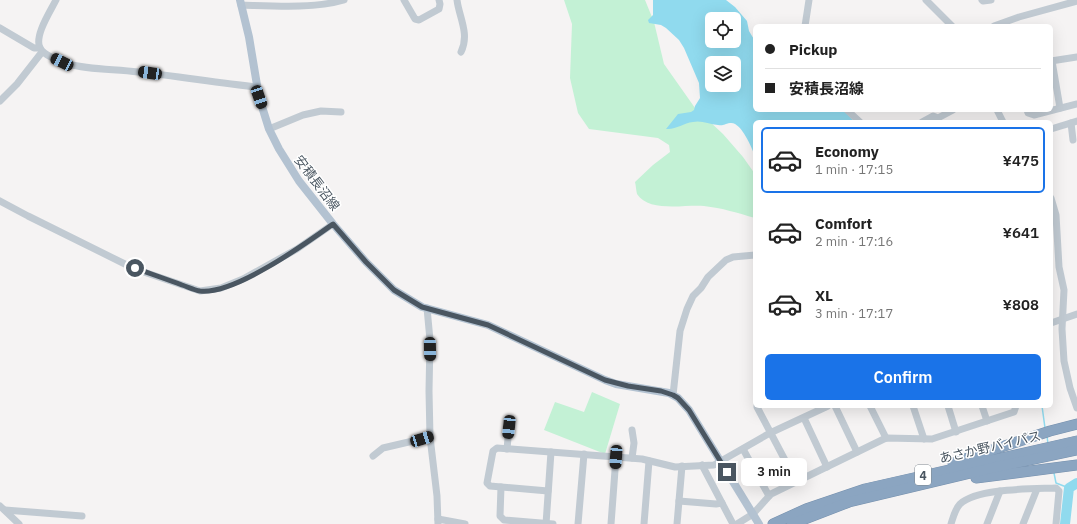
<!DOCTYPE html>
<meta charset="utf-8">
<style>
:root{--surface:#fff;--page:#f2f2f2;--text:#222;--muted:#767676;--line:#e0e0e0;--accent:#1a73e8}
body{margin:0;font-family:"IBM Plex Sans","Noto Sans JP",sans-serif;background:var(--page);color:var(--text);height:100vh;display:flex;flex-direction:column;font-size:15px;white-space:nowrap}
*{box-sizing:border-box;margin:0}
p{font-size:13px;color:var(--muted)}
.icon{flex:none;width:22px;height:22px;fill:none;stroke:currentColor;stroke-width:2;stroke-linecap:round;stroke-linejoin:round}
.map{position:relative;flex:1;overflow:hidden}
.details{position:absolute;left:753px;top:120px;width:300px;height:288px;display:flex;flex-direction:column;background:var(--surface);border-radius:6px;box-shadow:0 4px 16px #0002}
.details>*{flex:none}
.banner{position:absolute;left:753px;top:24px;width:300px;height:88px;border-radius:6px;box-shadow:0 4px 16px #0002;display:grid;align-content:center;height:88px;padding:0 12px;background:var(--surface)}
.buttons{position:absolute;left:705px;top:12px;display:grid;gap:8px}
.buttons a{display:grid;place-items:center;width:36px;height:36px;border-radius:6px;background:var(--surface);box-shadow:0 4px 16px #0002;font-size:20px}
.end{position:absolute;width:18px;height:18px;margin:-9px;border:5px solid #4a5661;background:#fff;box-shadow:0 0 0 2px #fff}
.from{border-radius:50%}
.bubble{position:absolute;height:28px;border-radius:6px;background:var(--surface);box-shadow:0 4px 16px #0002;font-size:13px;font-weight:600;line-height:28px;text-align:center}
.car{position:absolute;width:12px;height:24px;margin:-12px -6px;border-radius:5px;box-shadow:0 0 3px 1px #0007;background:linear-gradient(#222 24%,#8ab4d8 0 40%,#222 0 76%,#8ab4d8 0 86%,#222 0)}
.banner b{display:flex;align-items:center;gap:14px;height:38px;font-size:15px}
.banner b+b{border-top:1px solid var(--line)}
.banner i{width:10px;height:10px;background:var(--text)}
ul{padding:7px 0 0;list-style:none}
li{display:flex;align-items:center;gap:12px;height:66px;margin:0 8px 6px;padding:0 4px;border:2px solid transparent;border-radius:6px}
li div{flex:1}
li b{display:block;font-size:15px}
li em{font-style:normal;font-weight:600}
li.current{border-color:var(--accent)}
li>.icon{width:36px;height:36px;stroke-width:1.5}
.action{display:flex;gap:8px;margin-top:auto;padding:8px 12px}
.action a{flex:1;height:46px;border-radius:6px;background:var(--accent);color:#fff;font-size:16px;font-weight:600;line-height:46px;text-align:center}
.map>svg:first-child{display:block}
</style>
<div class="map">
<svg width="1077" height="524" viewBox="0 0 1077 524">
<rect width="100%" height="100%" fill="#f5f3f3"/>
<!-- green -->
<g fill="#c3f1d5">
<path d="M564,0H645L654,22L664,64L695,108L723,134L743,157L755,174V218C738,213 722,208 704,206C686,204 649,213 637,194C636,190 636,186 635,182L653,165L670,152L669,145L658,138L589,129L578,113L570,78L572,24Z"/>
<path d="M592,392L620,404L605,454L544,430L555,402L584,412Z"/>
</g>
<!-- water -->
<path fill="#90daee" fill-rule="evenodd" d="M653,0H726L735,7L747,21L749,31L755,41V110H843L855,122H755V156C752,148 741,121 730,123C724,124 724,126 718,125C709,124 701,120 693,122C683,123 676,130 666,129L678,114L691,112L694,110L695,106L700,98L699,83L684,48L679,40L666,28L661,25L649,23L648,20L653,15ZM712,19H734V41H712ZM712,63H734V85H712Z"/>
<g fill="none" stroke-linecap="round" stroke-linejoin="round">
<!-- stream -->
<g stroke="#90daee" stroke-width="1.5">
<path d="M1042,406L1045,428"/>
<path d="M1047,436L1048,444"/>
<path d="M1054,473L1056,483L1069,488"/>
</g>
<!-- river -->
<path stroke="#90daee" stroke-width="10" d="M1065,524L1069,488L1077,483"/>
<defs>
<g id="highway">
<path d="M953,463L1050,431L1077,424"/>
<path d="M976,478L1077,465"/>
<path d="M773,524L806,509L865,489L1077,441"/>
<path d="M792,524L849,502L996,467L1077,450"/>
</g>
</defs>
<!-- highway casing -->
<use href="#highway" stroke="#7690ad" stroke-width="11"/>
<!-- minor -->
<g stroke="#c1cad2" stroke-width="7">
<path d="M56,0C50,12 34,36 40,48C43,55 61,62 68,64C91,70 115,69 138,72C178,76 217,83 257,87"/>
<path d="M404,0L415,19L419,20L439,9L440,4L439,0"/>
<path d="M457,0C459,17 470,34 461,52"/>
<path d="M926,0L952,26"/>
<path d="M982,0L983,1L991,0"/>
<path d="M241,5C272,6 314,9 344,0"/>
<path d="M805,26L809,0"/>
<path d="M994,26L1019,17L1077,1"/>
<path d="M0,28L34,48H40"/>
<path d="M1051,61L1077,57"/>
<path d="M1052,61L1060,108"/>
<path d="M0,101L17,84L42,52"/>
<path d="M847,110L860,122"/>
<path d="M997,110L1003,122"/>
<path d="M1027,110L1028,113L1034,115L1077,104"/>
<path d="M922,122L933,116L938,118L953,110"/>
<path d="M1071,123L1073,140"/>
<path d="M269,129L303,115L321,111L341,112"/>
<path d="M1051,129L1077,121"/>
<path d="M1051,198L1056,215L1059,267L1064,290L1062,329L1064,361L1070,388L1077,408"/>
<path d="M0,201L28,216L135,269L200,291L221,288L243,279L297,249L333,224"/>
<path d="M427,308L430,340L429,391L430,437L437,496L438,524"/>
<path d="M1051,323L1077,314"/>
<path d="M673,395L680,331L687,309L693,296L701,288L708,277L726,260L733,257L755,255"/>
<path d="M757,406V407L796,481"/>
<path d="M835,406L857,452"/>
<path d="M870,406L886,438"/>
<path d="M913,406L924,439"/>
<path d="M948,406L956,432"/>
<path d="M982,406L987,421"/>
<path d="M804,418L827,467"/>
<path d="M632,430L634,443L632,458"/>
<path d="M507,449L509,427"/>
<path d="M743,449L769,496"/>
<path d="M373,456L383,448L430,437"/>
<path d="M702,465L733,524"/>
<path d="M501,487L500,516L504,520L553,524"/>
<path d="M548,491L490,486L487,483L493,451L497,448L642,459L675,467L714,465L770,433L828,406"/>
<path d="M679,501L716,504L722,503"/>
<path d="M0,506L19,524"/>
<path d="M5,510L82,516"/>
<path d="M438,519L465,524"/>
<path d="M546,524L551,452"/>
<path d="M578,524L584,454"/>
<path d="M611,524L616,457"/>
<path d="M644,524L649,461"/>
<path d="M677,524L682,466"/>
<path d="M737,524L753,514L771,494L886,438L932,439L1014,412L1016,406"/>
<path d="M951,524C953,518 955,509 960,504C977,488 1033,489 1056,488L1059,491L1056,524"/>
<path d="M987,524L1000,491"/>
<path d="M1023,524L1037,489"/>
</g>
<!-- major -->
<path stroke="#b3c2d1" stroke-width="8" d="M240,0L249,37L259,97L269,129L279,149L299,181L333,224L366,262L394,290L422,307L488,325L605,380L616,384L669,393L678,398L689,410L759,524"/>
<!-- highway -->
<use href="#highway" stroke="#8ba5c1" stroke-width="10"/>
</g>
<g fill="none" stroke-linecap="round" stroke-linejoin="round">
<!-- route -->
<path stroke="#4a5661" stroke-width="5" d="M135,268C151,274 166,279 182,285C188,287 194,290 200,291C234,295 305,244 333,224L366,262L394,290L422,307L488,325L605,380L628,386L661,391L673,395L678,398L689,410L727,472"/>
</g>
<g text-anchor="middle" dominant-baseline="central" stroke-width="3" stroke-linejoin="round" paint-order="stroke">
<!-- shield labels -->
<rect fill="#fff" stroke="#808990" stroke-width="1" x="915" y="465" width="16" height="20" rx="3"/>
<g font-size="12" font-weight="bold" fill="#4a5661">
<text x="923" y="475">4</text>
</g>
<!-- street labels -->
<g font-size="13" fill="#4a5661" stroke="#fff">
<text transform="translate(317 183) rotate(53)">安積長沼線</text>
<text transform="translate(990 447) rotate(-13)">あさか野バイパス</text>
</g>
</g>
</svg>
<div class="buttons">
<a><svg class="icon" aria-label="locate" viewBox="0 0 24 24"><circle cx="12" cy="12" r="6"/><path d="M12 2v4M12 18v4M2 12h4M18 12h4"/></svg></a>
<a><svg class="icon" aria-label="layers" viewBox="0 0 24 24"><path d="M12 4l9 5-9 5-9-5zM3 14l9 5 9-5"/></svg></a>
</div>
<i class="end from" style="left:135px;top:268px"></i>
<i class="end" style="left:727px;top:472px"></i>
<div class="bubble" style="left:741px;top:458px;width:66px">3 min</div>
<i class="car" style="left:62px;top:62px;rotate:296deg"></i>
<i class="car" style="left:150px;top:73px;rotate:278deg"></i>
<i class="car" style="left:259px;top:97px;rotate:161deg"></i>
<i class="car" style="left:430px;top:349px;rotate:179deg"></i>
<i class="car" style="left:509px;top:427px;rotate:186deg"></i>
<i class="car" style="left:422px;top:439px;rotate:73deg"></i>
<i class="car" style="left:616px;top:457px;rotate:184deg"></i>
<div class="banner">
<b><i class="from"></i>Pickup</b>
<b><i></i>安積長沼線</b>
</div>
<section class="details">
<ul>
<li class="current"><svg class="icon" aria-label="car" viewBox="0 0 24 24"><path d="M5 17H2v-5l4-1 3-4h7l3 4 3 1v5h-3M9 17h6M6 11h13"/><circle cx="7" cy="17" r="2"/><circle cx="17" cy="17" r="2"/></svg><div><b>Economy</b><p>1 min · 17:15</p></div><em>¥475</em></li>
<li><svg class="icon" aria-label="car" viewBox="0 0 24 24"><path d="M5 17H2v-5l4-1 3-4h7l3 4 3 1v5h-3M9 17h6M6 11h13"/><circle cx="7" cy="17" r="2"/><circle cx="17" cy="17" r="2"/></svg><div><b>Comfort</b><p>2 min · 17:16</p></div><em>¥641</em></li>
<li><svg class="icon" aria-label="car" viewBox="0 0 24 24"><path d="M5 17H2v-5l4-1 3-4h7l3 4 3 1v5h-3M9 17h6M6 11h13"/><circle cx="7" cy="17" r="2"/><circle cx="17" cy="17" r="2"/></svg><div><b>XL</b><p>3 min · 17:17</p></div><em>¥808</em></li>
</ul>
<div class="action"><a>Confirm</a></div>
</section>
</div>
